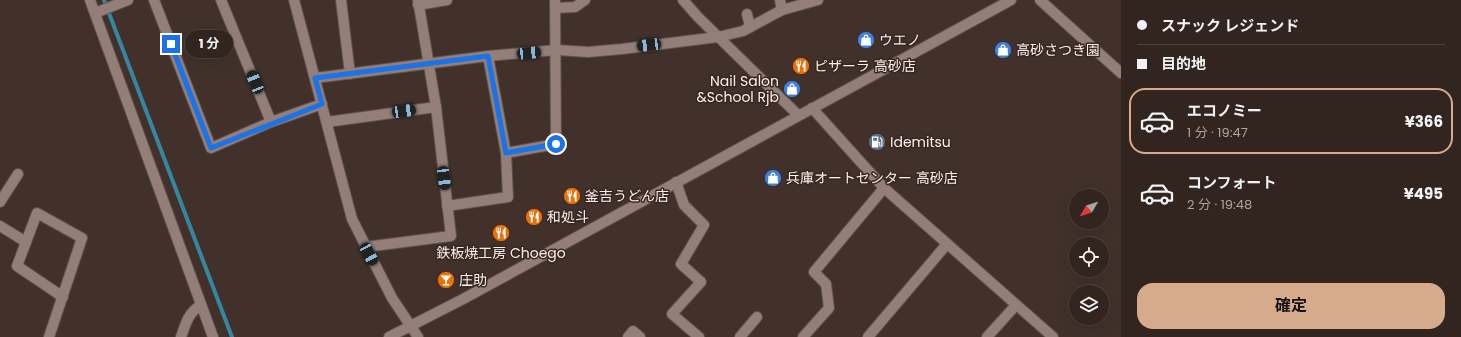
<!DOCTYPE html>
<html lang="ja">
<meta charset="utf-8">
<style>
:root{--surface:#322520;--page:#3a2d29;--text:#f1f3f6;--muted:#a8a5a5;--line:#4d423e;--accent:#d6ab8b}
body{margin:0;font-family:Poppins,"Noto Sans JP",sans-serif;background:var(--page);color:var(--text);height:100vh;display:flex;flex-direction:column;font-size:15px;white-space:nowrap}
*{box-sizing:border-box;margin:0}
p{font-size:13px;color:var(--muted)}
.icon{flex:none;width:22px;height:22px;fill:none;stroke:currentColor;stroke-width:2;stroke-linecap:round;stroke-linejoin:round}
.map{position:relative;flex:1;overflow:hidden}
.side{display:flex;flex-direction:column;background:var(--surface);width:340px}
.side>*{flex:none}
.hud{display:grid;align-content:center;height:88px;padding:0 16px;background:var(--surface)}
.needle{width:26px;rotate:231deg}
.controls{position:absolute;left:1069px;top:189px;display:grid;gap:8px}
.controls a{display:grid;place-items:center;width:40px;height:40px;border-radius:50%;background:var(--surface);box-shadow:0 4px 16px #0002,0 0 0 1px var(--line);font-size:20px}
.end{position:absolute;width:18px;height:18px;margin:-9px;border:5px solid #1a73e8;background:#fff;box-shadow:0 0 0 2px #fff}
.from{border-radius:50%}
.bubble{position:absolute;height:28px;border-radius:14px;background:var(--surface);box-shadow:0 4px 16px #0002,0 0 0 1px var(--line);font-size:13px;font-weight:700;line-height:28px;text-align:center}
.car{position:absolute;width:12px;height:24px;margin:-12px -6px;border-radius:5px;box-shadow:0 0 3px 1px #0007;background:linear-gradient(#222 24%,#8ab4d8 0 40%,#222 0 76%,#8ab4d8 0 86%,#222 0)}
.hud b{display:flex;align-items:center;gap:14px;height:38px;font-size:15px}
.hud b+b{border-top:1px solid var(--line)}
.hud i{width:10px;height:10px;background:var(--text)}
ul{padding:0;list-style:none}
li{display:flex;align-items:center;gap:12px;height:66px;margin:0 8px 6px;padding:0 8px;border:2px solid transparent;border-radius:16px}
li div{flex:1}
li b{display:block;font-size:15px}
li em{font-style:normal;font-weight:700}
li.on{border-color:var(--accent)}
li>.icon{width:36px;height:36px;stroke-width:1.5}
.primary-button{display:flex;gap:8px;margin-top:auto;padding:8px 16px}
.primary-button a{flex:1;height:46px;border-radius:16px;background:var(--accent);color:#111;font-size:16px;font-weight:700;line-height:46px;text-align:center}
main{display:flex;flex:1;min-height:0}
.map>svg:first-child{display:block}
</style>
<main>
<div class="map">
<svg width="1121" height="337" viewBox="0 0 1121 337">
<rect width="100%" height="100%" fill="#42312b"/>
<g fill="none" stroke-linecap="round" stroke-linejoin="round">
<!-- stream -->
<path stroke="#3587a0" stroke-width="4" d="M104,0L232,337"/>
<defs>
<g id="minor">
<path d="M90,0L213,337"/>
<path d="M154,0L211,148L271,122L322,104"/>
<path d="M221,0L271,122"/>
<path d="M294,0L352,219L392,298L418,337"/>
<path d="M341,0L350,74"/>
<path d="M683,0L698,17L798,115"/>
<path d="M780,0L782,10"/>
<path d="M1040,0L1121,73"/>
<path d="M418,5L447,0"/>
<path d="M556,8L575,7L585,0"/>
<path d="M95,13L128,0"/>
<path d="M747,14L750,27"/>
<path d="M315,78L488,56L557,50L588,52L622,49L718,37L743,31L782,10L818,0"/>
<path d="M812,108L884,188L1053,337"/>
<path d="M327,122L436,107"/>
<path d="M506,153L556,144L555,0"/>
<path d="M676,182L684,205L704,225L681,264L701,282L672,314L699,337"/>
<path d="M0,202L18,174"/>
<path d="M447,206L508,197L506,153L488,56"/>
<path d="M0,226L26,242"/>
<path d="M365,247L451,236L436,107L418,0"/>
<path d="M49,337L82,238L37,213L17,266L63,297"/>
<path d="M181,337C186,323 188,313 201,305"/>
<path d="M389,337L465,298L1011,0"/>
<path d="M628,337L633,331L640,337"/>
<path d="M740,337L757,317"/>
<path d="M803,337L829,308L826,284L814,272L884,188"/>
<path d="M868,337L947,244"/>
<path d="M987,337L1016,305"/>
</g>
</defs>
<!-- minor casing -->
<use href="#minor" stroke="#5f514b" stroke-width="12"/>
<!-- minor -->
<use href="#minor" stroke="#937f78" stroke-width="10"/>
</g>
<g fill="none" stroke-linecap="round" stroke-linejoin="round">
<!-- route -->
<path stroke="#1a73e8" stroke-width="5" d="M171,44L211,148L322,104L315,78L488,56L506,153L556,144"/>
</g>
<!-- icons -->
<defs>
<symbol id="shop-disc" viewBox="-11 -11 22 22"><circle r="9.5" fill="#3f7fe0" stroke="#382721"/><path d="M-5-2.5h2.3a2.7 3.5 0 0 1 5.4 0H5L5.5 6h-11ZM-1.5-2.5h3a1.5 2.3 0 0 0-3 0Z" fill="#fff"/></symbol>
<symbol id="restaurant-disc" viewBox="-11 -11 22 22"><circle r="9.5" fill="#e8710a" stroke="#382721"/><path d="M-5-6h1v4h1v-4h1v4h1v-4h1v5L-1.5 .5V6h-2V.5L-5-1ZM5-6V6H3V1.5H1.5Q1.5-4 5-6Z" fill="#fff"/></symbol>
<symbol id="fuel-disc" viewBox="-11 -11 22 22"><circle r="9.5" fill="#5c6f8a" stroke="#382721"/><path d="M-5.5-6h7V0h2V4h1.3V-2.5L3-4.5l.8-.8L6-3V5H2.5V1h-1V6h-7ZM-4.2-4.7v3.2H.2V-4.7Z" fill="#fff"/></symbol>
<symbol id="bar-disc" viewBox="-11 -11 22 22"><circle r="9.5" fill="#e8710a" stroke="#382721"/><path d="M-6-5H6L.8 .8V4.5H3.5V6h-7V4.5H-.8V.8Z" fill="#fff"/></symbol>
</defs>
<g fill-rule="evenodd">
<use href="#shop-disc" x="856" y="30" width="20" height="20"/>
<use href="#shop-disc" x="993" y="40" width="20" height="20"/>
<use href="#restaurant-disc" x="791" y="56" width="20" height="20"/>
<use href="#shop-disc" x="782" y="79" width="20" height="20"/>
<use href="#fuel-disc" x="867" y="132" width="20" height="20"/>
<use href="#shop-disc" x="763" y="168" width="20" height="20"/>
<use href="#restaurant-disc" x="562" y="186" width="20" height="20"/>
<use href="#restaurant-disc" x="524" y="207" width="20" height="20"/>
<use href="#restaurant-disc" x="491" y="223" width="20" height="20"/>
<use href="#bar-disc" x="436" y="270" width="20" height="20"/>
</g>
<g text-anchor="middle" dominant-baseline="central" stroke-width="3" stroke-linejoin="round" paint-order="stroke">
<!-- poi labels -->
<g font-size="14" fill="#faefeb" stroke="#382721" text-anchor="start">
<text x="879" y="40">ウエノ</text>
<text x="1016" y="50">高砂さつき園</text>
<text x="814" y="66">ピザーラ 高砂店</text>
<text x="779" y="81" text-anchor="end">Nail Salon<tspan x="779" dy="16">&amp;School Rjb</tspan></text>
<text x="890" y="142">Idemitsu</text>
<text x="786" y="178">兵庫オートセンター 高砂店</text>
<text x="585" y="196">釜吉うどん店</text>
<text x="547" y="217">和処斗</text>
<text x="501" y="253" text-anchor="middle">鉄板焼工房 Choego</text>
<text x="459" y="280">庄助</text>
</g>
</g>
</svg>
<div class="controls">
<a><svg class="needle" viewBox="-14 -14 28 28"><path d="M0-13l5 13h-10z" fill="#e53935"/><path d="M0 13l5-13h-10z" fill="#a8a5a5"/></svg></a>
<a><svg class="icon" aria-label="locate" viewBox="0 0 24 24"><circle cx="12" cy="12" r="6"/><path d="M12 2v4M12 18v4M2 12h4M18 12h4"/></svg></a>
<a><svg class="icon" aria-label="layers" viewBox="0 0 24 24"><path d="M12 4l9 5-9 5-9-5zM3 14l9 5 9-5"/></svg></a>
</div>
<i class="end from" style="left:556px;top:144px"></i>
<i class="end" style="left:171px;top:44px"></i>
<div class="bubble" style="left:185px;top:30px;width:48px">1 分</div>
<i class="car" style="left:649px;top:45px;rotate:263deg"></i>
<i class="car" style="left:529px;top:53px;rotate:85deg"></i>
<i class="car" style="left:255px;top:82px;rotate:338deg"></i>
<i class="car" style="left:404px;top:111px;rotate:82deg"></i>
<i class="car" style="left:444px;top:178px;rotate:173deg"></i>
<i class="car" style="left:369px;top:254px;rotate:152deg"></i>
</div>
<section class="side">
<div class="hud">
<b><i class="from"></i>スナック レジェンド</b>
<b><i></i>目的地</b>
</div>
<ul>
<li class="on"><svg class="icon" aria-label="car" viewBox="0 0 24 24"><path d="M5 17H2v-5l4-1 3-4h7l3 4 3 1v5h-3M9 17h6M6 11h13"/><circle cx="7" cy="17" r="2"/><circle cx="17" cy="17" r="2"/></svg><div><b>エコノミー</b><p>1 分 · 19:47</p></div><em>¥366</em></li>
<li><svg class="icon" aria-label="car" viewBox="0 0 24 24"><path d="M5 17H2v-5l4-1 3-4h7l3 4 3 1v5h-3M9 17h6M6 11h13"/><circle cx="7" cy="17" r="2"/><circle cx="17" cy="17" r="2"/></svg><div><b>コンフォート</b><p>2 分 · 19:48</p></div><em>¥495</em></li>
</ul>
<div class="primary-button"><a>確定</a></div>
</section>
</main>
